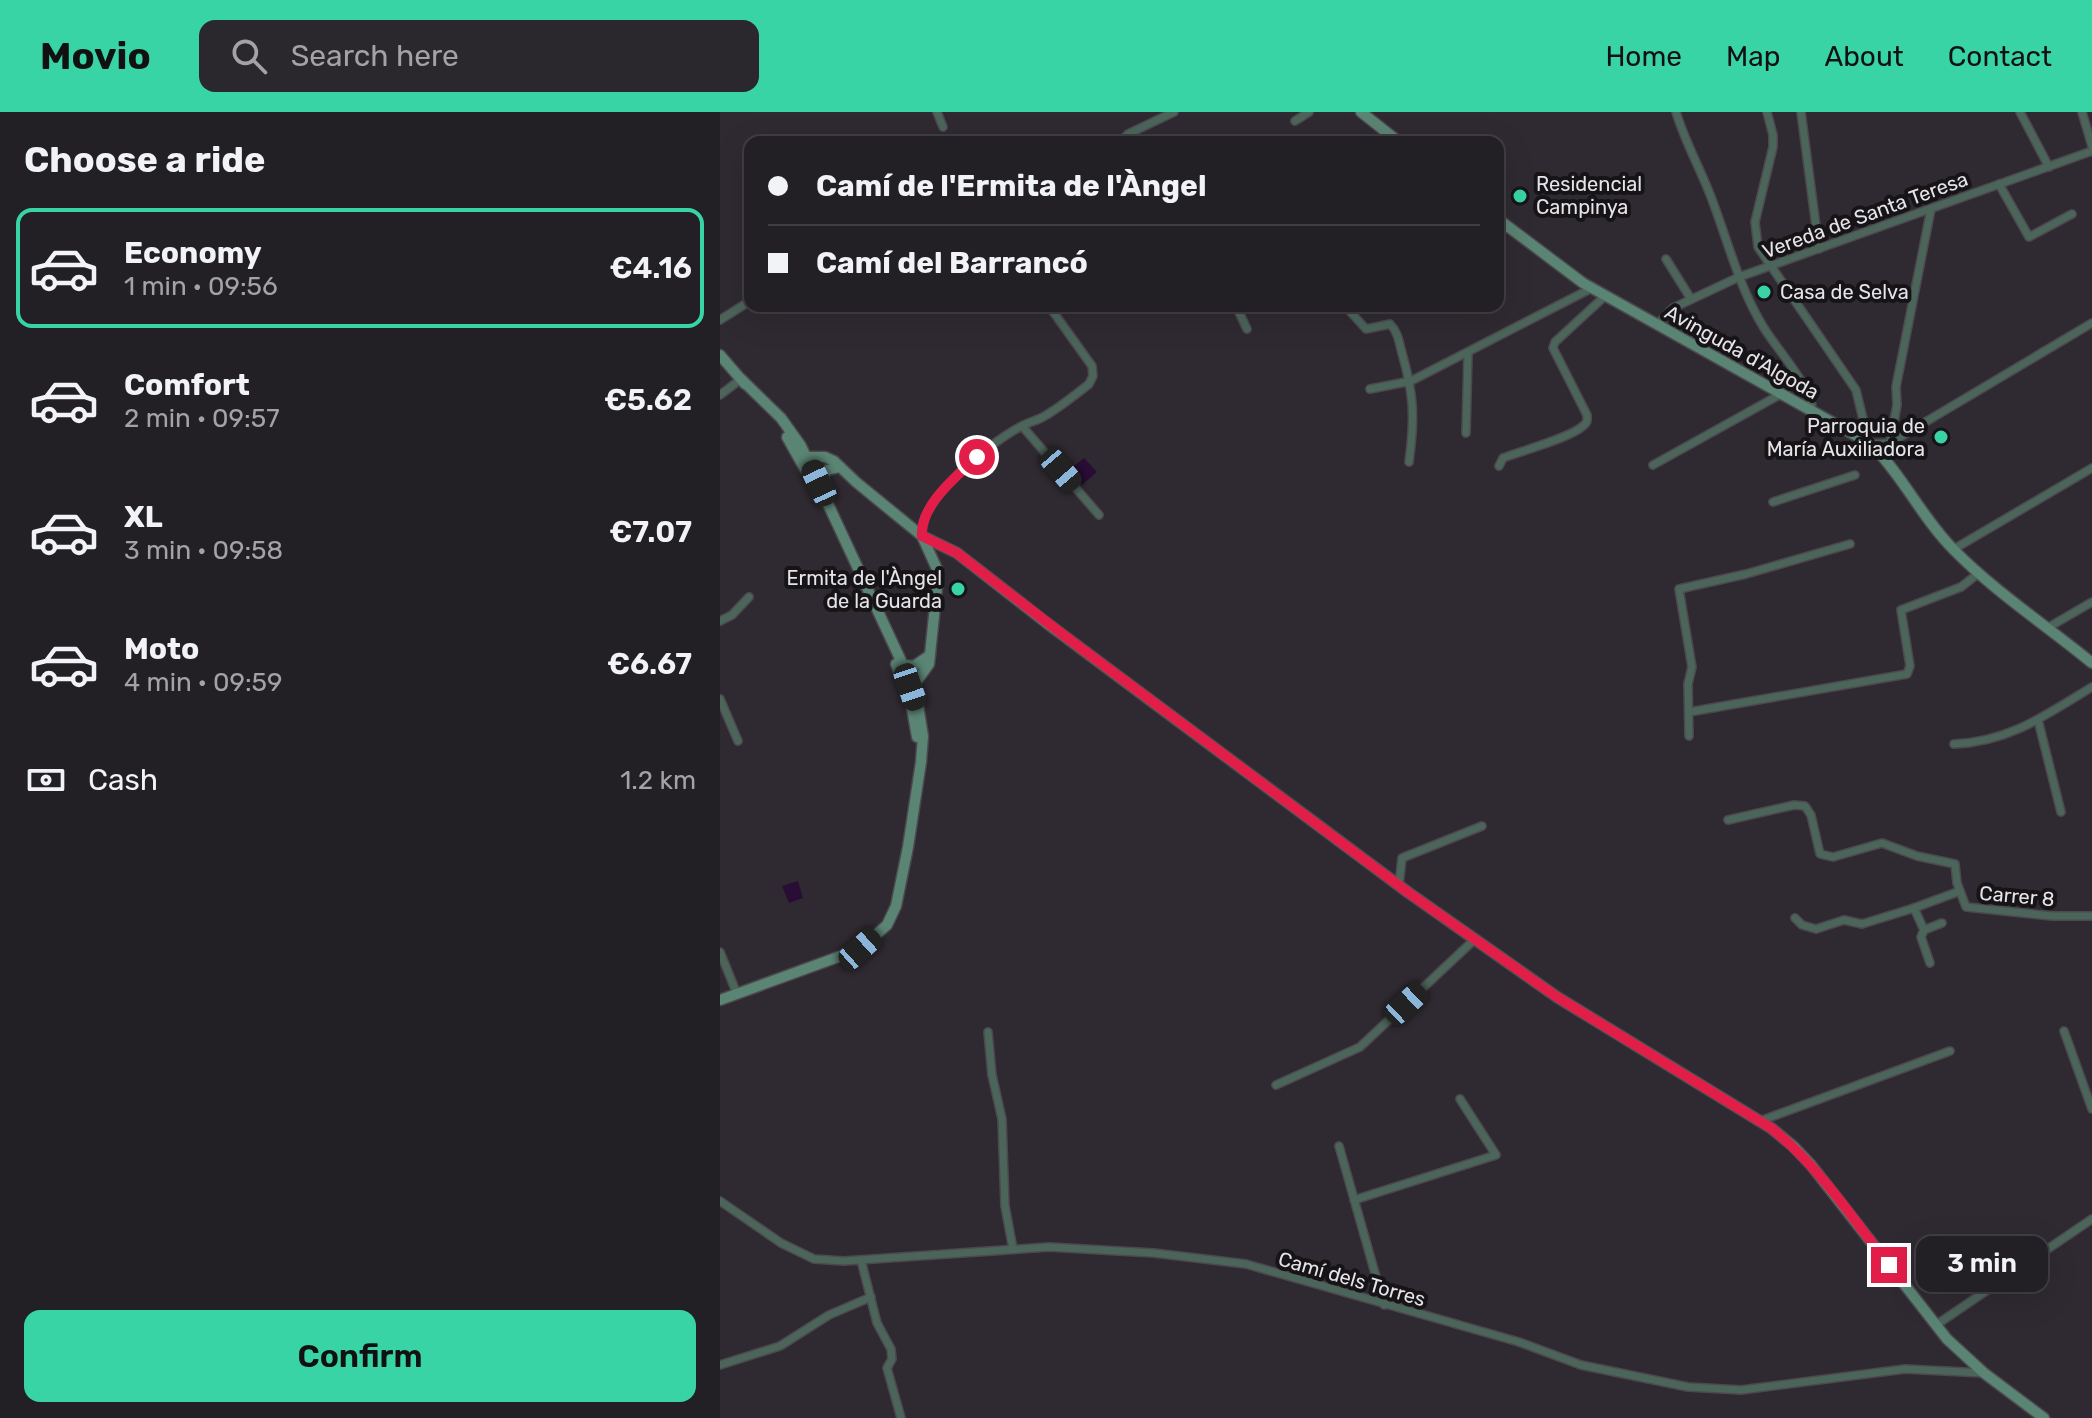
<!DOCTYPE html>
<meta charset="utf-8">
<style>
:root{--surface:#232025;--page:#2b282d;--text:#f1f3f6;--muted:#a3a3a7;--line:#403e42;--accent:#39d4a5}
body{margin:0;font-family:Rubik,sans-serif;background:var(--page);color:var(--text);height:100vh;display:flex;flex-direction:column;font-size:30px;white-space:nowrap}
*{box-sizing:border-box;margin:0}
p{font-size:26px;color:var(--muted)}
.icon{flex:none;width:44px;height:44px;fill:none;stroke:currentColor;stroke-width:2;stroke-linecap:round;stroke-linejoin:round}
.map{position:relative;flex:1;overflow:hidden}
.side{display:flex;flex-direction:column;background:var(--surface);width:720px}
.side>*{flex:none}
.banner{position:absolute;left:24px;top:24px;width:760px;height:176px;border-radius:16px;box-shadow:0 8px 32px #0002,0 0 0 2px var(--line);display:grid;align-content:center;height:176px;padding:0 24px;background:var(--surface)}
.end{position:absolute;width:36px;height:36px;margin:-18px;border:10px solid #e11d48;background:#fff;box-shadow:0 0 0 4px #fff}
.from{border-radius:50%}
.bubble{position:absolute;height:56px;border-radius:16px;background:var(--surface);box-shadow:0 8px 32px #0002,0 0 0 2px var(--line);font-size:26px;font-weight:600;line-height:56px;text-align:center}
.car{position:absolute;width:24px;height:48px;margin:-24px -12px;border-radius:10px;box-shadow:0 0 6px 2px #0007;background:linear-gradient(#222 24%,#8ab4d8 0 40%,#222 0 76%,#8ab4d8 0 86%,#222 0)}
.banner b{display:flex;align-items:center;gap:28px;height:76px;font-size:30px}
.banner b+b{border-top:2px solid var(--line)}
.banner i{width:20px;height:20px;background:var(--text)}
ul{padding:0;list-style:none}
li{display:flex;align-items:center;gap:24px;height:120px;margin:0 16px 12px;padding:0 8px;border:4px solid transparent;border-radius:16px}
li div{flex:1}
li b{display:block;font-size:30px}
li em{font-style:normal;font-weight:600}
li.on{border-color:var(--accent)}
li>.icon{width:72px;height:72px;stroke-width:1.5}
h2{padding:0 24px;font-size:36px;line-height:96px}
.pay{display:flex;align-items:center;gap:20px;height:88px;padding:0 24px;font-size:30px}
.pay p{margin-inline-start:auto}
.primary-button{display:flex;gap:16px;margin-top:auto;padding:16px 24px}
.primary-button a{flex:1;height:92px;border-radius:16px;background:var(--accent);color:#111;font-size:32px;font-weight:600;line-height:92px;text-align:center}
header{display:flex;align-items:center;gap:48px;box-sizing:border-box;height:112px;padding:0 40px;background:var(--accent);color:#111}
header strong{font-size:38px}
nav{display:flex;gap:44px;margin-inline-start:auto;font-size:28px}
.search{width:560px;height:72px;background:var(--page);display:flex;align-items:center;gap:20px;box-sizing:border-box;padding:0 28px;border-radius:16px;color:var(--muted);font-size:30px}
main{display:flex;flex:1;min-height:0}
.map>svg:first-child{display:block}
</style>
<header>
<strong>Movio</strong>
<div class="search"><svg class="icon" aria-label="search" viewBox="0 0 24 24"><circle cx="10" cy="10" r="6"/><path d="M15 15l6 6"/></svg>Search here</div>
<nav><a>Home</a><a>Map</a><a>About</a><a>Contact</a></nav>
</header>
<main>
<section class="side">
<h2>Choose a ride</h2>
<ul>
<li class="on"><svg class="icon" aria-label="car" viewBox="0 0 24 24"><path d="M5 17H2v-5l4-1 3-4h7l3 4 3 1v5h-3M9 17h6M6 11h13"/><circle cx="7" cy="17" r="2"/><circle cx="17" cy="17" r="2"/></svg><div><b>Economy</b><p>1 min · 09:56</p></div><em>€4.16</em></li>
<li><svg class="icon" aria-label="car" viewBox="0 0 24 24"><path d="M5 17H2v-5l4-1 3-4h7l3 4 3 1v5h-3M9 17h6M6 11h13"/><circle cx="7" cy="17" r="2"/><circle cx="17" cy="17" r="2"/></svg><div><b>Comfort</b><p>2 min · 09:57</p></div><em>€5.62</em></li>
<li><svg class="icon" aria-label="car" viewBox="0 0 24 24"><path d="M5 17H2v-5l4-1 3-4h7l3 4 3 1v5h-3M9 17h6M6 11h13"/><circle cx="7" cy="17" r="2"/><circle cx="17" cy="17" r="2"/></svg><div><b>XL</b><p>3 min · 09:58</p></div><em>€7.07</em></li>
<li><svg class="icon" aria-label="car" viewBox="0 0 24 24"><path d="M5 17H2v-5l4-1 3-4h7l3 4 3 1v5h-3M9 17h6M6 11h13"/><circle cx="7" cy="17" r="2"/><circle cx="17" cy="17" r="2"/></svg><div><b>Moto</b><p>4 min · 09:59</p></div><em>€6.67</em></li>
</ul>
<div class="pay"><svg class="icon" aria-label="cash" viewBox="0 0 24 24"><path d="M3 7h18v10H3z"/><circle cx="12" cy="12" r="2"/></svg>Cash<p>1.2 km</p></div>
<div class="primary-button"><a>Confirm</a></div>
</section>
<div class="map">
<svg width="1372" height="1306" viewBox="0 0 1372 1306">
<rect width="100%" height="100%" fill="#2f2a31"/>
<!-- water -->
<g fill="#290d35">
<path d="M364,346L377,360L362,373L349,358Z"/>
<path d="M78,769L83,786L69,791L62,774Z"/>
</g>
<g fill="none" stroke-linecap="round" stroke-linejoin="round">
<defs>
<g id="street">
<path d="M217,0L223,15"/>
<path d="M956,0C965,30 980,56 991,85C1008,129 1019,176 1044,216C1056,236 1095,279 1092,299"/>
<path d="M1047,0L1053,23V35L1035,110L1038,135L1136,278L1143,307L1139,325"/>
<path d="M1081,0L1099,137"/>
<path d="M1300,0L1329,55"/>
<path d="M1362,0L1372,34"/>
<path d="M575,9L589,0"/>
<path d="M400,30L408,22L454,0"/>
<path d="M1279,72L1309,125L1352,102"/>
<path d="M946,147L971,187"/>
<path d="M516,194L527,217"/>
<path d="M625,194L646,217L670,212C678,220 679,230 682,241C694,283 695,306 689,350"/>
<path d="M0,208L30,189"/>
<path d="M937,213L953,196L1019,165L1372,39"/>
<path d="M650,277L691,269L872,176"/>
<path d="M0,283L21,267"/>
<path d="M302,314L379,403"/>
<path d="M746,321L748,242"/>
<path d="M1151,332L1170,331L1372,211"/>
<path d="M1167,348L1177,293L1176,275L1211,97"/>
<path d="M933,353L1061,282"/>
<path d="M779,354L783,346C801,339 850,326 863,314C868,310 867,309 867,303L833,236L835,230L885,184"/>
<path d="M1053,390L1135,363"/>
<path d="M202,423C199,387 270,331 300,315C307,311 315,309 323,305C339,296 354,284 369,272L373,264L372,254L329,194"/>
<path d="M1234,437L1372,356"/>
<path d="M0,509L12,503L29,485"/>
<path d="M1329,515L1372,490"/>
<path d="M0,587L18,629"/>
<path d="M969,600L1187,562L1190,554L1181,498L1241,475L1259,461"/>
<path d="M1318,608L1341,700"/>
<path d="M969,624L968,572L972,555L959,477L1026,462L1130,432"/>
<path d="M1234,632C1289,630 1326,603 1372,575"/>
<path d="M1008,708L1074,693L1085,694L1091,703L1100,742L1113,745L1162,731L1197,744L1235,752L1237,771L1246,795L1332,804H1372"/>
<path d="M679,773L682,746L762,714"/>
<path d="M1194,796L1240,779"/>
<path d="M1075,806L1082,813L1096,817L1124,808L1142,812L1194,796L1204,818L1201,825L1210,851"/>
<path d="M1204,818L1222,811"/>
<path d="M0,840L17,882"/>
<path d="M1344,919L1372,997"/>
<path d="M268,920L272,963L282,1007L285,1094L293,1137"/>
<path d="M556,973L640,935L755,827"/>
<path d="M1040,1009L1230,939"/>
<path d="M619,1034L664,1193"/>
<path d="M634,1088L776,1043L740,987"/>
<path d="M0,1089L61,1131L94,1147L124,1149L329,1135L434,1141L526,1152L799,1230L861,1253L968,1275L1021,1278L1185,1257L1264,1261"/>
<path d="M141,1148L157,1211L171,1237L172,1247L167,1256L181,1306"/>
<path d="M1216,1213L1372,1107"/>
<path d="M0,1253L60,1234L109,1203L151,1185"/>
</g>
<g id="secondary">
<path d="M641,0L679,30"/>
<path d="M778,107L863,171L1151,332C1183,364 1202,406 1234,438C1274,479 1327,514 1372,551"/>
<path d="M0,243L25,272"/>
<path d="M67,325L85,357"/>
<path d="M86,345H105L114,349L136,370L202,424L237,441L328,512L689,781L837,885L1051,1016L1073,1034L1091,1053L1227,1227L1264,1261L1324,1306"/>
<path d="M99,371L107,358L120,355"/>
<path d="M176,552L191,591L197,625"/>
<path d="M183,553L194,554L210,543"/>
<path d="M193,574L209,552L217,475V457L202,424"/>
<path d="M0,888L140,837L167,813L176,794L188,735L201,650L203,624L196,581L81,334L61,306L21,267"/>
</g>
</defs>
<!-- street casing -->
<use href="#street" stroke="#4c484e" stroke-width="10"/>
<!-- secondary casing -->
<use href="#secondary" stroke="#4c484e" stroke-width="13"/>
<!-- street -->
<use href="#street" stroke="#4b655a" stroke-width="7"/>
<!-- secondary -->
<use href="#secondary" stroke="#5a8473" stroke-width="10"/>
</g>
<g fill="none" stroke-linecap="round" stroke-linejoin="round">
<!-- route -->
<path stroke="#e11d48" stroke-width="10" d="M257,345C236,365 200,393 202,424L237,441L350,528L689,781L837,885L1051,1016C1098,1053 1132,1106 1169,1153"/>
</g>
<!-- markers -->
<g fill="#39d4a5" stroke="#161417" stroke-width="3">
<circle cx="800" cy="84" r="8"/>
<circle cx="1044" cy="180" r="8"/>
<circle cx="1221" cy="325" r="8"/>
<circle cx="238" cy="477" r="8"/>
</g>
<g text-anchor="middle" dominant-baseline="central" stroke-width="8" stroke-linejoin="round" paint-order="stroke">
<!-- poi labels -->
<g font-size="20" fill="#e7e4e9" stroke="#161417" text-anchor="start">
<text x="816" y="72">Residencial<tspan x="816" dy="23">Campinya</tspan></text>
<text x="1060" y="180">Casa de Selva</text>
<text x="1205" y="314" text-anchor="end">Parroquia de<tspan x="1205" dy="23">María Auxiliadora</tspan></text>
<text x="222" y="466" text-anchor="end">Ermita de l'Àngel<tspan x="222" dy="23">de la Guarda</tspan></text>
</g>
<!-- street labels -->
<g font-size="20" fill="#e7e4e9" stroke="#161417">
<text transform="translate(1145 103) rotate(-20)">Vereda de Santa Teresa</text>
<text transform="translate(1022 240) rotate(29)">Avinguda d'Algoda</text>
<text transform="translate(1297 784) rotate(5)">Carrer 8</text>
<text transform="translate(632 1167) rotate(16)">Camí dels Torres</text>
</g>
</g>
</svg>
<i class="end from" style="left:257px;top:345px"></i>
<i class="end" style="left:1169px;top:1153px"></i>
<div class="bubble" style="left:1196px;top:1124px;width:132px">3 min</div>
<i class="car" style="left:341px;top:358px;rotate:139deg"></i>
<i class="car" style="left:99px;top:371px;rotate:335deg"></i>
<i class="car" style="left:190px;top:575px;rotate:161deg"></i>
<i class="car" style="left:140px;top:837px;rotate:48deg"></i>
<i class="car" style="left:686px;top:892px;rotate:47deg"></i>
<div class="banner">
<b><i class="from"></i>Camí de l'Ermita de l'Àngel</b>
<b><i></i>Camí del Barrancó</b>
</div>
</div>
</main>
